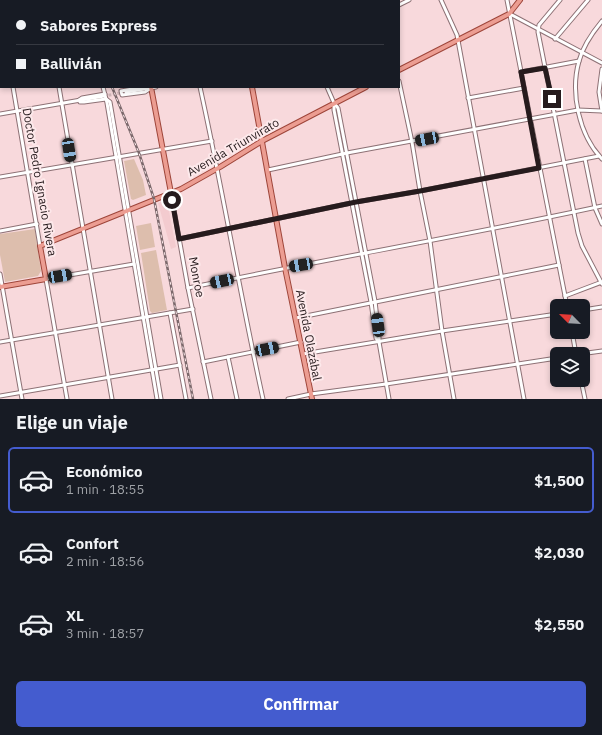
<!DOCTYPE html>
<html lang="es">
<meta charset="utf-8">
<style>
:root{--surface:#171b24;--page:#242831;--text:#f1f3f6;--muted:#9ea1a6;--line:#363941;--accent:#445ccf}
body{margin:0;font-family:"IBM Plex Sans",sans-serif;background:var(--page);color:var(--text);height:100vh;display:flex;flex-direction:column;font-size:15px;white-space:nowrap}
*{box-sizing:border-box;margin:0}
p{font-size:13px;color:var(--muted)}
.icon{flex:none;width:22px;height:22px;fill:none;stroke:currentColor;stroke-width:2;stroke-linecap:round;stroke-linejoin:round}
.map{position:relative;height:399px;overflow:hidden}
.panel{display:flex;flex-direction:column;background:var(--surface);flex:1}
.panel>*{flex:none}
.hud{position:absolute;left:0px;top:0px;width:400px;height:88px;box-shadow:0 2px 6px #0003;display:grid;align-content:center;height:88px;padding:0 16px;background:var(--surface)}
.needle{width:26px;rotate:294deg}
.fabs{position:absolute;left:550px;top:299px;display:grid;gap:8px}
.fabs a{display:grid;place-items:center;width:40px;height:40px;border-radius:6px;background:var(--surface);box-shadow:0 2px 6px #0003;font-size:20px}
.end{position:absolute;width:18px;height:18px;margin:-9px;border:5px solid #261b1d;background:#fff;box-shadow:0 0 0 2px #fff}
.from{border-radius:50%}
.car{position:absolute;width:12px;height:24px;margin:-12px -6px;border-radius:5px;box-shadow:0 0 3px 1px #0007;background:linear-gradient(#222 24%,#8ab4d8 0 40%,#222 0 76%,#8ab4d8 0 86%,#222 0)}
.hud b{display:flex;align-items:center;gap:14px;height:38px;font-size:15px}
.hud b+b{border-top:1px solid var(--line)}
.hud i{width:10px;height:10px;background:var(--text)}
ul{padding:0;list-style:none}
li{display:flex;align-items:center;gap:12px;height:66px;margin:0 8px 6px;padding:0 8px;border:2px solid transparent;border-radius:6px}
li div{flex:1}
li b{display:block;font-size:15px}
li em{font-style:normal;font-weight:700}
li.on{border-color:var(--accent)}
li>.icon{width:36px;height:36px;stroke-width:1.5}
h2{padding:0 16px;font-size:18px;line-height:48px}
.button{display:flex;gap:8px;margin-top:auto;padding:8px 16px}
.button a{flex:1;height:46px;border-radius:6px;background:var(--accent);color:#fff;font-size:16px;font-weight:700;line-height:46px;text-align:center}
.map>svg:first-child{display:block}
</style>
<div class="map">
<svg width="602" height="399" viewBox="0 0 602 399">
<rect width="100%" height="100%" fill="#f8d9dc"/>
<!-- built -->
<path fill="#f3cbcf" d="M165,200L167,201L176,247L171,249L158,203Z"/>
<!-- green -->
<g fill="#ddbead">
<path d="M334,103L338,108L375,301L379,342L376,338Z"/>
<path d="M134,159L143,180L146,195L133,200L131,199L124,161Z"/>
<path d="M151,223L155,247L140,250L136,226Z"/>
<path d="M35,229L41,271L38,276L5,282L0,255V234Z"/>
<path d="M156,250L167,310L152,313L150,311L141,253Z"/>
</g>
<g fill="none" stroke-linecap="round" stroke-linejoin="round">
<!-- minor-tunnel -->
<path stroke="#ceb3b6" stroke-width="3" stroke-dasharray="3 1.5" stroke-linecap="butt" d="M104,96L126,92"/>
<defs>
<g id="minor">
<path d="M16,0V1"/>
<path d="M181,0V1"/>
<path d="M290,0L291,1"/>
<path d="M354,0L355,1"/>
<path d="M441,0L457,35L524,399"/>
<path d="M507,0L567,306"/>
<path d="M560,0L539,25L538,32L578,233L582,246L602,284"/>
<path d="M399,5L409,0"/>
<path d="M510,14L602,63"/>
<path d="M602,21C592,33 583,46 579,61C570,93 579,135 602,159"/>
<path d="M555,39L588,0"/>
<path d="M0,46H1"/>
<path d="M602,69L599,92L602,111"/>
<path d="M521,72L579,61"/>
<path d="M399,81L412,142L420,191L430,241L442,331L454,399"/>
<path d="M13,87L40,246"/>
<path d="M59,87L112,399"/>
<path d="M103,87L107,103L157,399"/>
<path d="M144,87L151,88L145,92L122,95L121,91Z"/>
<path d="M200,87C223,191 240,295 263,399"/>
<path d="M327,87L334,103L338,108L375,301L379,337V342L389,399"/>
<path d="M126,92L156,87"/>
<path d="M468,98L524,88"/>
<path d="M106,99L110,102L161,399"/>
<path d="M79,100L82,98L105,94"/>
<path d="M80,102H84L106,99"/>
<path d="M334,103V110L371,302L376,338L379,342"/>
<path d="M0,114L104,96"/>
<path d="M585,159L595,208L602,224"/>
<path d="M268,170L347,153L578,110L602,111"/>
<path d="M0,177L212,141"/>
<path d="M171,193L188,288L211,399"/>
<path d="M0,231L37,224"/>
<path d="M179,239L356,202L420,191L599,156"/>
<path d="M0,274L22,399"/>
<path d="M188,288C326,259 464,236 602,206"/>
<path d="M565,296L602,282"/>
<path d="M583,310L602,307"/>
<path d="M170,313L186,399"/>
<path d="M296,318L559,265"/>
<path d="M572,332L576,354"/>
<path d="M0,342L193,309"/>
<path d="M303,354L442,331L557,314"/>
<path d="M580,354L602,351"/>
<path d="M228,357L237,399"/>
<path d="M203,362L301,342"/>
<path d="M581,380L585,399"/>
<path d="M0,396L180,365"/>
<path d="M67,399L46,279L134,264"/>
<path d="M288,399L311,394L386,384L557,358"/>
</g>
<g id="major">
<path d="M133,0V1"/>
<path d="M235,0V1"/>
<path d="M140,1L143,0"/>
<path d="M0,62L1,61"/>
<path d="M399,70L505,16L509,14L520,0"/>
<path d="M151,87L171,193"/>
<path d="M252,87L285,268L312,399"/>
<path d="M0,287L46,279L40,246L181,189L220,167L262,141L366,87"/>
</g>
</defs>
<!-- minor casing -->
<use href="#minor" stroke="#8d7175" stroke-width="5"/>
<!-- major casing -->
<use href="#major" stroke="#9e453a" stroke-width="6"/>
<!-- minor -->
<use href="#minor" stroke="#fff" stroke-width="3"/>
<!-- major -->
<use href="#major" stroke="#ec9d92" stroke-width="4"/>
<defs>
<g id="rail">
<path d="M71,0L72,1"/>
<path d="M112,87L139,153L154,199L193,399"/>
</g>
</defs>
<!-- rail casing -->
<use href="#rail" stroke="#7b686b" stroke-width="2.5"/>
<!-- rail -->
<use href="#rail" stroke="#fde9eb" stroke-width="1" stroke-dasharray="3" stroke-linecap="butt"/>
</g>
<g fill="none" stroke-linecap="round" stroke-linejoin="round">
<!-- route -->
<path stroke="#261b1d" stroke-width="5" d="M172,200L179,239L356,202L420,191L539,168L521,72L545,68L552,99"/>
</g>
<g text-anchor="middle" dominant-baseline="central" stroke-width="4" stroke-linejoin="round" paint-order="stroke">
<!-- street labels -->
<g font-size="12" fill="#261b1d" stroke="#fde9eb">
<text transform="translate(233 147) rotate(-30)">Avenida Triunvirato</text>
<text transform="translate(40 182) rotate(80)">Doctor Pedro Ignacio Rivera</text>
<text transform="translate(197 277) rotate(79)">Monroe</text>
<text transform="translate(309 335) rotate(79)">Avenida Olazábal</text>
</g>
</g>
</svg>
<div class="fabs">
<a><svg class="needle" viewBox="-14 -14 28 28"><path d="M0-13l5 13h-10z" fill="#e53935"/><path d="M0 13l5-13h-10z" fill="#9ea1a6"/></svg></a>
<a><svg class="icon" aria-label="layers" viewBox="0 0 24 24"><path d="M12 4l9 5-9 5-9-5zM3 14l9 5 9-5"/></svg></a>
</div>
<i class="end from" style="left:172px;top:200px"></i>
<i class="end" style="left:552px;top:99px"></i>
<i class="car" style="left:427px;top:139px;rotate:259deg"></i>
<i class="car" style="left:69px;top:150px;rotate:171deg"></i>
<i class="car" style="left:301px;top:265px;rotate:260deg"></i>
<i class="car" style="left:60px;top:276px;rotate:80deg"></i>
<i class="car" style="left:222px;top:281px;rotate:258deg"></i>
<i class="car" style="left:378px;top:325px;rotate:352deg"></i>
<i class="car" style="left:267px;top:349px;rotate:78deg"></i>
<div class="hud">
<b><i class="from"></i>Sabores Express</b>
<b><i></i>Ballivián</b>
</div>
</div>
<section class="panel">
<h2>Elige un viaje</h2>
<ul>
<li class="on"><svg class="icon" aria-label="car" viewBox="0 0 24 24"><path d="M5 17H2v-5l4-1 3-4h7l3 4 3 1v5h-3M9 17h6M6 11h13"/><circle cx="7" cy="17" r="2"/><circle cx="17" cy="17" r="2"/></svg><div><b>Económico</b><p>1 min · 18:55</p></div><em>$1,500</em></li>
<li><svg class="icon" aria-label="car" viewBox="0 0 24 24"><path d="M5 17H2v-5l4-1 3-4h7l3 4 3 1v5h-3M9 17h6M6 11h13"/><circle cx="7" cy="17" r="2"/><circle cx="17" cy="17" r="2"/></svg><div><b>Confort</b><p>2 min · 18:56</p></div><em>$2,030</em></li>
<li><svg class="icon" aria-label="car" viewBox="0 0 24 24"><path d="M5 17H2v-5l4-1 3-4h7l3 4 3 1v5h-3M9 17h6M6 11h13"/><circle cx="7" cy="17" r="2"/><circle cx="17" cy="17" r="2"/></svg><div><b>XL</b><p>3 min · 18:57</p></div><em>$2,550</em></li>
</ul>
<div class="button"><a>Confirmar</a></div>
</section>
